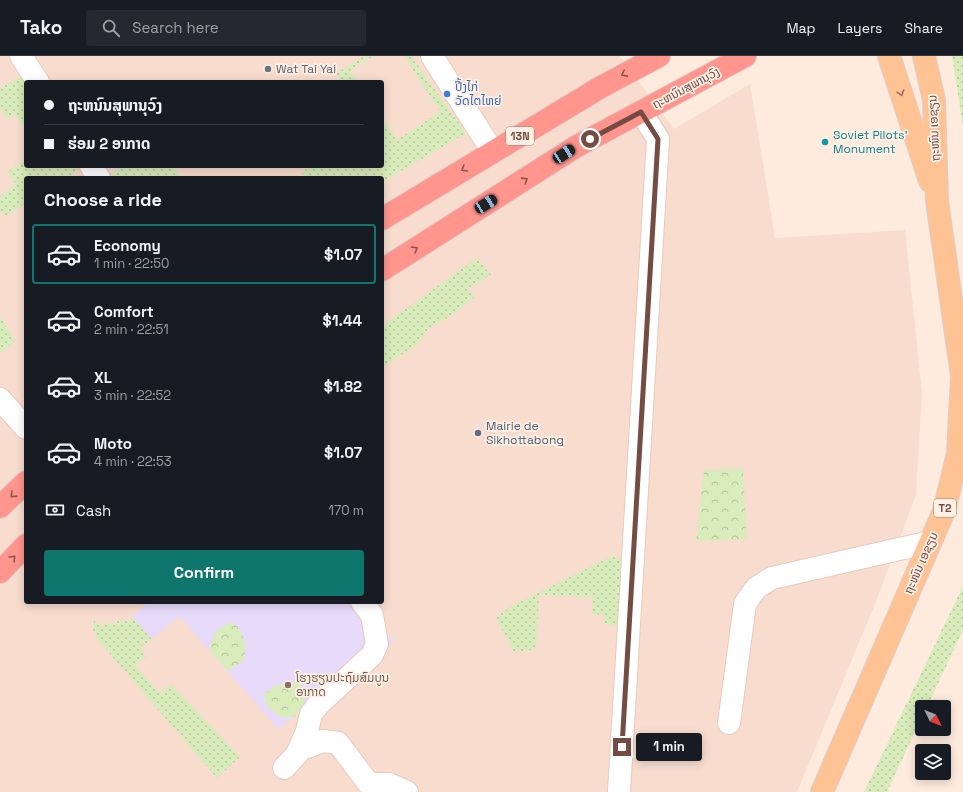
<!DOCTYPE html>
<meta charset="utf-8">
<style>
:root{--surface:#171b24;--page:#242831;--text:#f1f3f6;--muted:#9ea1a6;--line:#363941;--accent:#0f766e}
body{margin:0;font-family:"Space Grotesk","Noto Sans Lao",sans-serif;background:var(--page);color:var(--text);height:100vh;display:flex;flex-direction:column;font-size:15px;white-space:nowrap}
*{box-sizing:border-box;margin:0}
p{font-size:13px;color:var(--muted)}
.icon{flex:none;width:22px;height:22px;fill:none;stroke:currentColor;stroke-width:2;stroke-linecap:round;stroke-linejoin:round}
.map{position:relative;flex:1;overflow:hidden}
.sheet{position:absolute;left:24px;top:120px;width:360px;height:428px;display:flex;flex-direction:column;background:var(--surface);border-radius:4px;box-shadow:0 2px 10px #0003}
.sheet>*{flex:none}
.top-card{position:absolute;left:24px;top:24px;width:360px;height:88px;border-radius:4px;box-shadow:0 2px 10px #0003;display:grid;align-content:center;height:88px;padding:0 20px;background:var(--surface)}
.needle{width:26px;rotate:133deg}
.fabs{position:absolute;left:915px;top:644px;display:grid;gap:8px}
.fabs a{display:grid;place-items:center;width:36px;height:36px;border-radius:4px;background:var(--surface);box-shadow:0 2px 10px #0003;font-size:20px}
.end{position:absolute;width:18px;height:18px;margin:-9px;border:5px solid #754c44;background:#fff;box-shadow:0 0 0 2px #fff}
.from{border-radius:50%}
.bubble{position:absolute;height:28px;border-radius:4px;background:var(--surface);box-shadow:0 2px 10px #0003;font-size:13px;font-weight:700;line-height:28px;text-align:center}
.car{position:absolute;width:12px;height:24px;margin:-12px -6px;border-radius:5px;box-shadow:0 0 3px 1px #0007;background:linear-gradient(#222 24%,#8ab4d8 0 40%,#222 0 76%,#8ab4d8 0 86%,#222 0)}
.top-card b{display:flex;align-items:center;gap:14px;height:38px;font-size:15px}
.top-card b+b{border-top:1px solid var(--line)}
.top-card i{width:10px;height:10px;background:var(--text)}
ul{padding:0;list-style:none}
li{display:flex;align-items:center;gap:12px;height:60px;margin:0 8px 6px;padding:0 12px;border:2px solid transparent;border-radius:4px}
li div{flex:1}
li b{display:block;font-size:15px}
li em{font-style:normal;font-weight:700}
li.current{border-color:var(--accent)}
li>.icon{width:36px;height:36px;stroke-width:1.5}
h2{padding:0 20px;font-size:18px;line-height:48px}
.pay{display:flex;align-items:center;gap:10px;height:44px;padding:0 20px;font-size:15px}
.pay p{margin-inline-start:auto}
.cta{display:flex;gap:8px;margin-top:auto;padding:8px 20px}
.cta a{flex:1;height:46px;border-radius:4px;background:var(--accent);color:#fff;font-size:16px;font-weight:700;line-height:46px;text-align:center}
header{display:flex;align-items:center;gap:24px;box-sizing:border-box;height:56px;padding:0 20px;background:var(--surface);border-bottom:1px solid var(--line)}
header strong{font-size:19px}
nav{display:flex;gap:22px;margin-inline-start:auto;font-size:14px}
.search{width:280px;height:36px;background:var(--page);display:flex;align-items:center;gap:10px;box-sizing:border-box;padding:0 14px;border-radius:4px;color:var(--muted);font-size:15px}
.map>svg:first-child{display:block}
</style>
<header>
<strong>Tako</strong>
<div class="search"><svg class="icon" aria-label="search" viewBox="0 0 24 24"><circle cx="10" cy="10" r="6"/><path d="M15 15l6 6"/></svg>Search here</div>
<nav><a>Map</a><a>Layers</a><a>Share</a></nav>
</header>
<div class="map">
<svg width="963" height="736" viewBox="0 0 963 736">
<defs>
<pattern id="grass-dots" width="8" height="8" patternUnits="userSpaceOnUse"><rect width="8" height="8" fill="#d9ecbb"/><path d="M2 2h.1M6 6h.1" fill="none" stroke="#b5c19a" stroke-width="1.8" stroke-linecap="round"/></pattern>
<pattern id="forest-crowns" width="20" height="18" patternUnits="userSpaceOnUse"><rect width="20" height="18" fill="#d9ecbb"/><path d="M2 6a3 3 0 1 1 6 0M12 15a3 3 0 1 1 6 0" fill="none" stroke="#b5c19a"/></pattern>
</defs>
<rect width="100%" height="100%" fill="#feebdd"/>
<!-- residential -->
<path fill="#f8ddce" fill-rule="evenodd" d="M0,0H620L674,73L750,28L775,182L905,174L922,337L916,439L875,548L797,736H0ZM26,26H382V110H26ZM26,122H382V546H26Z"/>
<!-- education -->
<path fill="#e8dafa" d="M148,546H355L394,585L278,673L179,560L152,583L132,561Z"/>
<!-- grass -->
<g fill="url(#grass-dots)">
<path d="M365,0H373L350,14L358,26H342L336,17Z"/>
<path d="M404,0H411L466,77L382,126V122H305L301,116L312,110H382V69L386,67L397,84L440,56Z"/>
<path d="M952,0H963V71Z"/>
<path d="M23,18L26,26V74L16,59L8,63L0,51V33Z"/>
<path d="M26,103V110H81L82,112L66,122H26V147L5,160L0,154V140L16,128L7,116Z"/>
<path d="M123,110H173L182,122H109L108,119Z"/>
<path d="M477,202L491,219L468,232L474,242L449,261L430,271L417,289L382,311V270Z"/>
<path d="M0,260L15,285L0,298Z"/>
<path d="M610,501L627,502L622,571L604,568V559L592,558L593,541L539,539L536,593L514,596L496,562L508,552Z"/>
<path d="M963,530V574L927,651H922V661L887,736H864Z"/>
<path d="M132,561L152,583L141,591L146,601L135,609L159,637L171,628L240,701L217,722L98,584L92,571L95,564L102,571L107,566L113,570L121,562L127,566Z"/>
</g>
<!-- forest -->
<g fill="url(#forest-crowns)">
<path d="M743,412L747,483L696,485L704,414Z"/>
<path d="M229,566L238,571L246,588L244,604L228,615L209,594L215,576Z"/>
<path d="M300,626L306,651C297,660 295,661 282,662L266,649L264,638L275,630Z"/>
</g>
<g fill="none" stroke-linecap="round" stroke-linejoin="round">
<defs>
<g id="street">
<path d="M21,0L38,26"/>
<path d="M432,0L493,96"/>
<path d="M91,110L99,122"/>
<path d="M0,343L26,372"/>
<path d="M729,667L745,548L756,532L772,522L930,486"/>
<path d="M299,694L323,685L338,687L369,728H389L407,736"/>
<path d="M284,712L297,698L307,675L311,658L318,649L372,599L377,588L372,559L362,546"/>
<path d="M619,736L658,83L641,56"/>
</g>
<g id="primary">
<path d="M889,0L930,125"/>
<path d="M822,736L944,455L958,397L962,320L937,145L934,44L924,0"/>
</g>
<g id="highway">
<path d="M382,163L601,31L659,0"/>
<path d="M382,214L577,90L745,0"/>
<path d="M0,451L26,426"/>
<path d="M0,516L26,489"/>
</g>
</defs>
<!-- street casing -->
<use href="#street" stroke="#e8c9be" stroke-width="24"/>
<!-- primary casing -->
<use href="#primary" stroke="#dbd0ce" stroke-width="24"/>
<!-- highway casing -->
<use href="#highway" stroke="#dbd0ce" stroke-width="24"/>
<!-- street -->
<use href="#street" stroke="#fff" stroke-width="22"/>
<!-- primary -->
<use href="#primary" stroke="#ffc293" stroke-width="22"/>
<!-- highway -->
<use href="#highway" stroke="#ff958d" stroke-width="22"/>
</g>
<!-- one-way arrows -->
<defs><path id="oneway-chevron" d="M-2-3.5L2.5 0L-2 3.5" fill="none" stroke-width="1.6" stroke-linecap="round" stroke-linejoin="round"/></defs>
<g stroke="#8a574f">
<use href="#oneway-chevron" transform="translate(624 18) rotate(152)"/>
<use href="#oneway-chevron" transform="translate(464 113) rotate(149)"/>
<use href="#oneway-chevron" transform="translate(525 124) rotate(-32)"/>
<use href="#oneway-chevron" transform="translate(415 193) rotate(-32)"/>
<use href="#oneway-chevron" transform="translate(13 439) rotate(136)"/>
<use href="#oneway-chevron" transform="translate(13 502) rotate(-46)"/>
</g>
<use stroke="#9e6f5c" href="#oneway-chevron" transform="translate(901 37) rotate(73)"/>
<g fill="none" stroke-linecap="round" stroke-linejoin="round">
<!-- route -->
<path stroke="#754c44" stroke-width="5" d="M590,83L641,56L658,83L622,691"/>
</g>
<!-- markers -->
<circle fill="#6b7280" stroke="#fff0e5" stroke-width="1.5" cx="268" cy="13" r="4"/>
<circle fill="#3f7fe0" stroke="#fff0e5" stroke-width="1.5" cx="447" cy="38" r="4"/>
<circle fill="#0f9aa8" stroke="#fff0e5" stroke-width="1.5" cx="825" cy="86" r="4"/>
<circle fill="#5c6f8a" stroke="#fff0e5" stroke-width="1.5" cx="478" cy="377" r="4"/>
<circle fill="#8d6e63" stroke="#fff0e5" stroke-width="1.5" cx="288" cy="629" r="4"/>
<g text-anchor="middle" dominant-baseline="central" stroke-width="3.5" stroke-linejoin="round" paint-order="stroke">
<!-- shield labels -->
<g fill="#fff0e5" stroke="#9e7d74" stroke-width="1">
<rect x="506" y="71" width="28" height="18" rx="3"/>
<rect x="934" y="443" width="22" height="18" rx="3"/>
</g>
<g font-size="11" font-weight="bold" fill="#754c44">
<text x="520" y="80">13N</text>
<text x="945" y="452">T2</text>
</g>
<!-- worship labels -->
<g font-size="12" fill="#5b616d" stroke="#fff0e5" text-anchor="start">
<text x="276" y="13">Wat Tai Yai</text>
</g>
<!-- shop labels -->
<g font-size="12" fill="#366cbe" stroke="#fff0e5" text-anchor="start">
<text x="455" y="31">ປີ້ງໄກ່<tspan x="455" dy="14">ວັດໄຕໄຫຍ່</tspan></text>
</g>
<!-- street labels -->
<g font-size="12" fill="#754c44" stroke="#fff0e5">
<text transform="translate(686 32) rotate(-28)">ຖະຫນົນສຸພານຸວົງ</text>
<text transform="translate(934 72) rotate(-93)">ຖະໜົນ ເອຊຽນ</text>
<text transform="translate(921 507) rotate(-66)">ຖະໜົນ ເອຊຽນ</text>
</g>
<!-- culture labels -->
<g font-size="12" fill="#0d838f" stroke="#fff0e5" text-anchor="start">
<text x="833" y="79">Soviet Pilots'<tspan x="833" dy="14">Monument</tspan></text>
</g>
<!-- service labels -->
<g font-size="12" fill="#4e5e75" stroke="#fff0e5" text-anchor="start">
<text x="486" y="370">Mairie de<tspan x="486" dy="14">Sikhottabong</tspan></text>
</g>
<!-- education labels -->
<g font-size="12" fill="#785e54" stroke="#fff0e5" text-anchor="start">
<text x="296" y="622">ໂຮງຮຽນປະຖົມສົມບູນ<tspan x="296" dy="14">ອາກາດ</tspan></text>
</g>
</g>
</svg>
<div class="fabs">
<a><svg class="needle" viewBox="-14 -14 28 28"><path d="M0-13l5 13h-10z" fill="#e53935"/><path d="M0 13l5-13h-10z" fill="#9ea1a6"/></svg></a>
<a><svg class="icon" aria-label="layers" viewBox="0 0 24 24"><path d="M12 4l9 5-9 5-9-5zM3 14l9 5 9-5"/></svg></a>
</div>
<i class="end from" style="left:590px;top:83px"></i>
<i class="end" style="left:622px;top:691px"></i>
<div class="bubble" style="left:636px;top:677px;width:66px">1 min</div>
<i class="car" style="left:564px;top:98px;rotate:57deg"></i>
<i class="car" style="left:486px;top:148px;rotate:58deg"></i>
<div class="top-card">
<b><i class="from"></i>ຖະຫນົນສຸພານຸວົງ</b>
<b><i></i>ຮ່ອມ 2 ອາກາດ</b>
</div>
<section class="sheet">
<h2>Choose a ride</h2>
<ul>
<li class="current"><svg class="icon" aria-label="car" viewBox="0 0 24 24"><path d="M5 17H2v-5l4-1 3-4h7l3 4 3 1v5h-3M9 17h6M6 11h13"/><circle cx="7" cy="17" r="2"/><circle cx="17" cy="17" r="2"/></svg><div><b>Economy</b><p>1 min · 22:50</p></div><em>$1.07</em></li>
<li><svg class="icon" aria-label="car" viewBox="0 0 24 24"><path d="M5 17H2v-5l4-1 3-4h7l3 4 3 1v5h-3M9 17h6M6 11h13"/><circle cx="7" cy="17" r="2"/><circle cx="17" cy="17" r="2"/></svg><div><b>Comfort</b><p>2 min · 22:51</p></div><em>$1.44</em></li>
<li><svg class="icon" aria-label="car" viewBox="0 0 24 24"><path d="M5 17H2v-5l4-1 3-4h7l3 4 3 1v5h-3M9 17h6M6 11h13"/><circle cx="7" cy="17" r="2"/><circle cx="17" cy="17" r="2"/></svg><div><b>XL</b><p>3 min · 22:52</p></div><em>$1.82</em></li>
<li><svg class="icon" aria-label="car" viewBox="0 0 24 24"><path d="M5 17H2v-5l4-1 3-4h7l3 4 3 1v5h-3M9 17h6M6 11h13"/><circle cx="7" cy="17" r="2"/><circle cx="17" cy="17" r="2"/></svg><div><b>Moto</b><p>4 min · 22:53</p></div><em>$1.07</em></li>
</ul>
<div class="pay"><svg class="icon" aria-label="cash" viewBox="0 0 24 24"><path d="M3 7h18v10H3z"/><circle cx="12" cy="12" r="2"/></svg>Cash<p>170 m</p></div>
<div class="cta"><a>Confirm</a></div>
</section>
</div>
